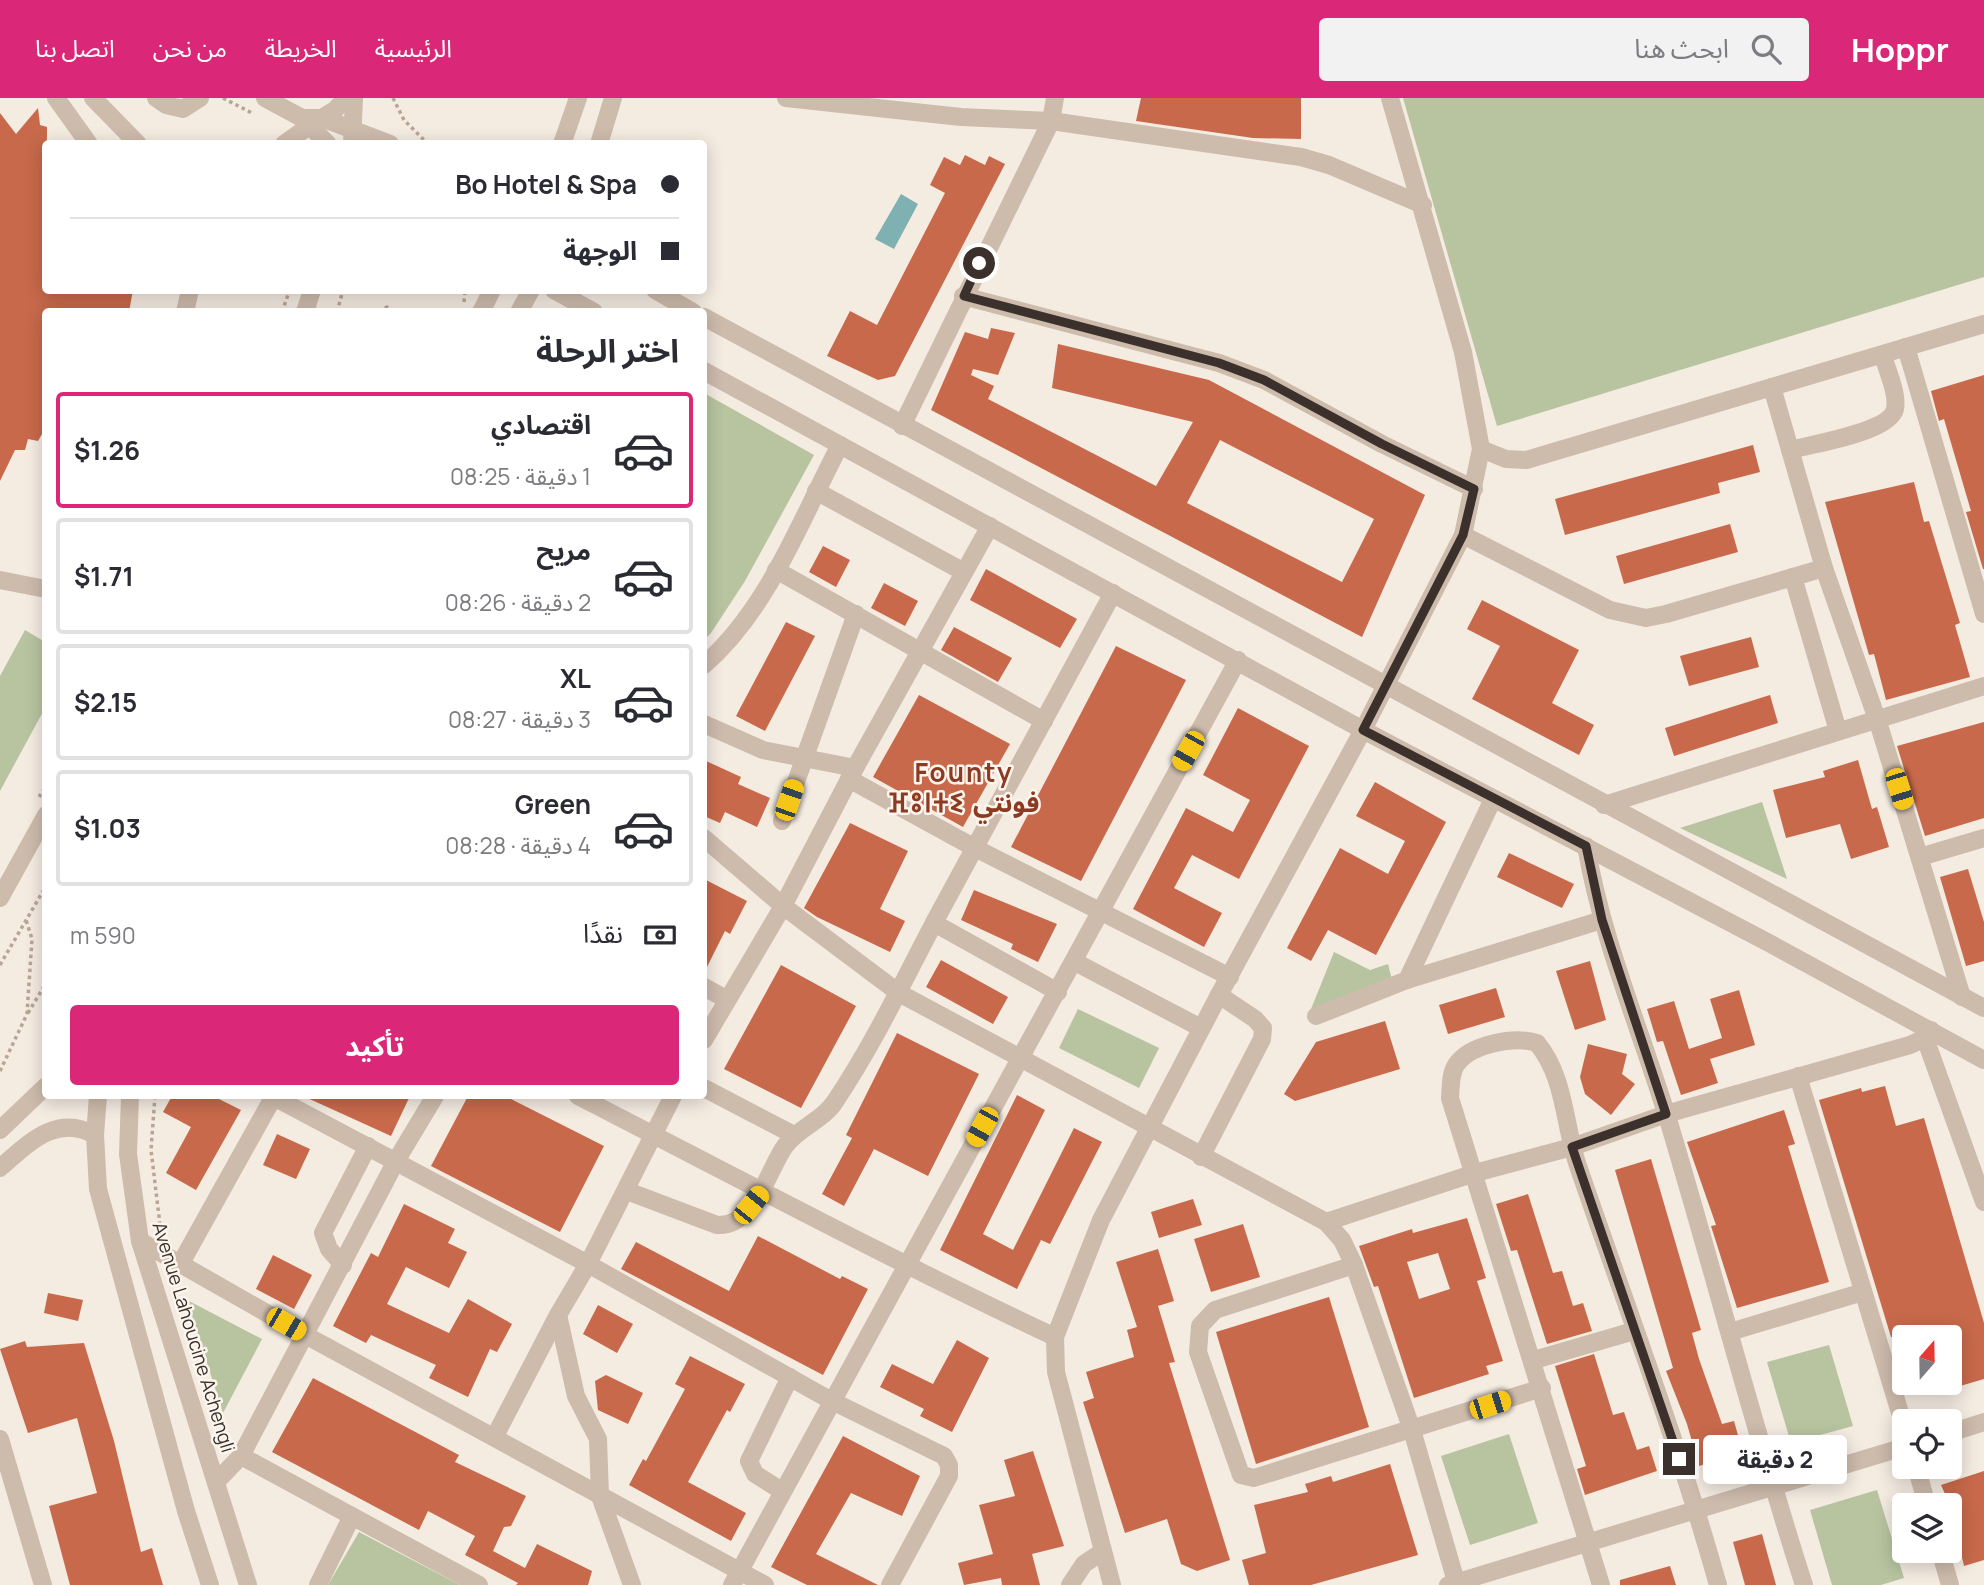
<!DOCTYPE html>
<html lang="ar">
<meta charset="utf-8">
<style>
:root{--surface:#fff;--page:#f2f2f3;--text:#2b2b33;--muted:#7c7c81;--line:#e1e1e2;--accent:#db2777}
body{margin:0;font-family:Manrope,"Noto Sans Arabic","Noto Sans Tifinagh",sans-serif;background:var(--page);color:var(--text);direction:rtl;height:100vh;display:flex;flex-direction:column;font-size:26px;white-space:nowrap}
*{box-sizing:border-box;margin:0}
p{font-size:23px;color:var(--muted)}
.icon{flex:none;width:38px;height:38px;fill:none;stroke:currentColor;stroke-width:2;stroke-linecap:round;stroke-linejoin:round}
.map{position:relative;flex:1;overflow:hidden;direction:ltr}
.panel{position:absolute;left:42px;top:210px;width:665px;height:791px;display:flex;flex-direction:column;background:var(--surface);border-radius:7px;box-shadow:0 4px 18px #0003;direction:rtl}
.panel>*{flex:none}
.banner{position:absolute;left:42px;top:42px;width:665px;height:154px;border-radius:7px;box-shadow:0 4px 18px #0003;direction:rtl;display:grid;align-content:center;height:154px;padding:0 28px;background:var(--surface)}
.needle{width:46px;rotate:20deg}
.controls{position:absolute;left:1892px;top:1227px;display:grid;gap:14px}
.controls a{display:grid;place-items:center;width:70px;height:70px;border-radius:7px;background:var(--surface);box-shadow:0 4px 18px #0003;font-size:35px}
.end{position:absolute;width:32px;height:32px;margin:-16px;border:9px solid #3b302b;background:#fff;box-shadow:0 0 0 4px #fff}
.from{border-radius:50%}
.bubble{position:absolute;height:49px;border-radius:7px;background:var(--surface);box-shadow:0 4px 18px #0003;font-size:23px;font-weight:700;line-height:49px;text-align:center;direction:rtl}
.car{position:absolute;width:21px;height:42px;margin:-21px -10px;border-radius:9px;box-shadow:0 0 5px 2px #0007;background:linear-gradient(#f5c518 24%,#345 0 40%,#f5c518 0 76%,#345 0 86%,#f5c518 0)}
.banner b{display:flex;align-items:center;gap:24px;height:66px;font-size:26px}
.banner b+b{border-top:2px solid var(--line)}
.banner i{width:18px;height:18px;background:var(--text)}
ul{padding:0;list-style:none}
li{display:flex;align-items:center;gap:21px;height:116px;margin:0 14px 10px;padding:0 14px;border:4px solid var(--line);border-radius:7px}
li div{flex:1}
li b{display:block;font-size:26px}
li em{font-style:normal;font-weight:700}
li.selected{border-color:var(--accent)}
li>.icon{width:63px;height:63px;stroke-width:1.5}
h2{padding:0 28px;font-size:32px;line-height:84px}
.pay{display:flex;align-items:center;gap:18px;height:77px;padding:0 28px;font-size:26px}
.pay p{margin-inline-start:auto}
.cta{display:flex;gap:14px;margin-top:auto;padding:14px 28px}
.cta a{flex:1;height:80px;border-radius:7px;background:var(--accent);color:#fff;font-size:28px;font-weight:700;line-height:80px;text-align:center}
header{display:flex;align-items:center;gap:42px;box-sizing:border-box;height:98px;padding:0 35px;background:var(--accent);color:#fff}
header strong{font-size:33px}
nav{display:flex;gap:38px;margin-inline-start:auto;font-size:24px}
.search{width:490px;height:63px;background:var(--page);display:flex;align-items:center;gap:18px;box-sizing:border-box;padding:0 24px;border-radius:7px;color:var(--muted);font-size:26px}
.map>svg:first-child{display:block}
</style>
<header>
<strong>Hoppr</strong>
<div class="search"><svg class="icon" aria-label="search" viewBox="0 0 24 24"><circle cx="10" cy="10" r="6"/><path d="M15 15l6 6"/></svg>ابحث هنا</div>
<nav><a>الرئيسية</a><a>الخريطة</a><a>من نحن</a><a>اتصل بنا</a></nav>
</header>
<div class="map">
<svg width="1984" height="1487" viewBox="0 0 1984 1487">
<rect width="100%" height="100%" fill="#f4ebe1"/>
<!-- green -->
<g fill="#b8c4a0">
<path d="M1403,0H1984V179L1497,328Z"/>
<path d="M704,295L814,357L745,483L711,535L704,542Z"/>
<path d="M25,532L45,544V610L0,693V578Z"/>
<path d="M1762,704L1787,781L1680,730Z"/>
<path d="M1334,854L1370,872L1388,866L1392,882L1309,916Z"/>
<path d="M1078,911L1159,950L1139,990L1059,950Z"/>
<path d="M187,1202L262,1241L223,1315Z"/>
<path d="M1829,1247L1853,1328L1791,1345L1767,1264Z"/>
<path d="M1509,1336L1538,1425L1470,1447L1441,1358Z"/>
<path d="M1877,1392L1904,1480L1881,1487H1832L1810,1412Z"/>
<path d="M359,1434L460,1487H328Z"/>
</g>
<!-- water -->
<path fill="#7fb0b2" d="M901,96L918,106L894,151L875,141Z"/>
<!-- building -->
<g fill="#c8694b" fill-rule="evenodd">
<path d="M1141,0H1301V41L1253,40L1136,23Z"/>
<path d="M38,10L40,27L47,29L46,192H133L129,214H46V329L38,343L28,341L25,352H15L0,383V15L16,36Z"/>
<path d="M965,57L985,67L989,58L1005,66L895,278L878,282L827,258L850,213L877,227L945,95L930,87L944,59L960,67Z"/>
<path d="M991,230L1015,235L998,277L973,271L971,277L994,288L988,301L1156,388L1193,324L1052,290L1058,246L1209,282L1425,397L1362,539L931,312L965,234L988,241ZM1220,342L1374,421L1342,484L1187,405Z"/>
<path d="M1984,277V471H1983L1966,414L1971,413L1944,321L1939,323L1931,293Z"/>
<path d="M1753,347L1760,374L1718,385L1720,395L1565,437L1555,401Z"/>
<path d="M1914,384L1924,424L1929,423L1960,525L1955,527L1970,579L1886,602L1874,556L1869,557L1825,404Z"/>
<path d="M1730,426L1738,454L1624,486L1616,458Z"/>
<path d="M823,448L850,462L836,489L809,474Z"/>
<path d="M986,471L1077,521L1060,550L970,502Z"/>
<path d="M884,485L918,503L905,528L871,510Z"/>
<path d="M1482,502L1579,552L1552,605L1594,627L1579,657L1472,601L1500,548L1467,531Z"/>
<path d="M786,524L815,538L765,633L736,618Z"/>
<path d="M954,529L1012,560L998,584L941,552Z"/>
<path d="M1751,539L1759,569L1689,588L1680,558Z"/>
<path d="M1116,548L1186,582L1081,783L1011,749Z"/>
<path d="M919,597L1010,646L963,729L873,679Z"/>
<path d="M1770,597L1778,625L1674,658L1665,630Z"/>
<path d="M1238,610L1309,648L1239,781L1192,757L1174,790L1222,815L1204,849L1133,811L1186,710L1233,734L1250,702L1203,677Z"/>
<path d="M1984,624V720L1925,738L1897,648Z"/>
<path d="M704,662L741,679L738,686L770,700L757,729L725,714L720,725L704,718Z"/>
<path d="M1858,662L1872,711L1877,709L1889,749L1851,761L1840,726L1786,740L1773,692L1825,679L1823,673Z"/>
<path d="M1375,684L1446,724L1376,857L1328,832L1311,863L1287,850L1340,750L1388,776L1405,743L1356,718Z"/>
<path d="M850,725L908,753L880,811L905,823L890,854L817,819L804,810Z"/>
<path d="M1509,755L1574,786L1562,810L1497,779Z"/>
<path d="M1968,771L1984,824V863L1966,868L1940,779Z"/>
<path d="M704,781L747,803L730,836L725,833L704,875Z"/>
<path d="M974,792L1057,826L1038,864L1011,851L1013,846L961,822Z"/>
<path d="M941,862L1008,899L993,926L926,889Z"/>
<path d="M1590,863L1606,922L1575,932L1556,873Z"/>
<path d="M781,867L856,908L801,1010L724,971Z"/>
<path d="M1496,890L1505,919L1448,936L1439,907Z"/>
<path d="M1739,892L1755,947L1710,961L1718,985L1681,997L1663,943L1657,944L1647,911L1674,903L1689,951L1722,940L1710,901Z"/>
<path d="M1385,923L1400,971L1295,1003L1284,996L1316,944Z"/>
<path d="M897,935L979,976L928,1078L874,1051L844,1108L822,1096L852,1040L846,1037Z"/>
<path d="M1588,946L1627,956L1622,976L1635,986L1611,1017L1585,996L1580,979Z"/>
<path d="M1885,988L1896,1028L1924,1020L1984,1225V1281L1950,1291V1239H1891L1819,1002L1861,990L1862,994Z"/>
<path d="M1017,997L1045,1012L983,1136L1013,1152L1074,1030L1102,1044L1050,1146L1041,1142L1017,1191L940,1152Z"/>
<path d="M172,998H213L241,1012L196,1092L166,1075L191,1029L163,1014Z"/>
<path d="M303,998H410L391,1038Z"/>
<path d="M468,998H505L604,1048L560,1134L431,1068Z"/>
<path d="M1784,1012L1795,1046L1788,1048L1829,1184L1737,1210L1711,1128L1716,1127L1687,1044Z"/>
<path d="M277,1036L310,1051L296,1081L263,1067Z"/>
<path d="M1651,1061L1701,1232L1692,1235L1699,1261L1722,1326L1734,1323L1743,1355L1699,1368L1687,1326L1666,1273L1673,1270L1615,1072Z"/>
<path d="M1528,1096L1553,1175L1562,1173L1573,1208L1583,1205L1592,1233L1547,1246L1517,1152L1511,1153L1496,1106Z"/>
<path d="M1193,1101L1202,1127L1159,1140L1151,1114Z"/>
<path d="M404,1106L455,1131L448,1145L467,1154L449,1190L406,1169L387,1206L449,1235L468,1201L512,1226L497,1254L490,1251L468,1299L429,1280L436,1267L371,1237L366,1245L333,1228L371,1155L378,1159Z"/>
<path d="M1467,1120L1486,1180L1477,1183L1503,1263L1486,1268L1489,1276L1414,1300L1378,1188L1374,1189L1359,1148L1412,1131L1413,1135ZM1438,1155L1450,1191L1419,1201L1407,1164Z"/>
<path d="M1243,1126L1260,1179L1211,1194L1194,1141Z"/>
<path d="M758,1138L840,1181L842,1178L868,1191L823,1277L621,1171L636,1144L729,1193Z"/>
<path d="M1158,1151L1174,1203L1158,1208L1175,1264L1169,1265L1230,1462L1197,1473L1181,1466L1167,1421L1125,1435L1083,1304L1094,1300L1086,1274L1134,1259L1127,1232L1137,1229L1116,1164Z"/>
<path d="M273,1157L312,1177L294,1211L256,1191Z"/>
<path d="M48,1195L83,1202L78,1223L44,1215Z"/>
<path d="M1329,1199L1369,1329L1256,1366L1216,1234Z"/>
<path d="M598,1207L633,1226L617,1255L583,1236Z"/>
<path d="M957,1242L989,1260L952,1334L920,1318L924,1311L880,1289L892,1266L933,1286Z"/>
<path d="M25,1243L27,1249L84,1245L114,1343L141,1454L152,1450L163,1487H70L49,1408L97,1395L77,1320L28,1335L0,1251Z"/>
<path d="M1594,1256L1613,1317L1624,1314L1637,1352L1649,1348L1657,1373L1585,1397L1577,1371L1586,1368L1555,1268Z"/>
<path d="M690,1258L745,1286L730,1314L727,1312L688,1384L746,1415L731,1443L629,1387L643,1361L646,1363L685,1291L675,1286Z"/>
<path d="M606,1277L643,1295L628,1326L598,1312L595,1283Z"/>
<path d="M313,1280L459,1357L455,1364L526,1398L511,1428L504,1429L493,1453L525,1470L537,1446L592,1473L588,1487H516L518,1485L465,1457L475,1438L428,1413L419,1432L272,1354Z"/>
<path d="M843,1338L920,1378L902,1418L851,1395L816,1456L878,1487H807L771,1469Z"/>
<path d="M1033,1353L1064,1448L1032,1456L1040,1487H1002L1001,1480L964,1487L958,1465L993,1456L979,1407L1015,1398L1004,1362Z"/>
<path d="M1390,1366L1418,1457L1311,1487H1249L1242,1462L1266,1455L1254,1407L1308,1394L1305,1386L1331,1378L1333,1384Z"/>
<path d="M1984,1373V1462L1964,1468L1950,1407L1941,1387Z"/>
<path d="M1762,1436L1776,1487H1745L1733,1444Z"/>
<path d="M1670,1468L1676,1487H1620V1482Z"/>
</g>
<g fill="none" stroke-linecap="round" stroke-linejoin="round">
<!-- path -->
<g stroke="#b9a596" stroke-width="3.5" stroke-dasharray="3.5 3.5" stroke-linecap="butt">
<path d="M223,0L252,15"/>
<path d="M393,0L404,22L428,46"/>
<path d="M464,204L465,192"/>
<path d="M282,214L289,194"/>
<path d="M337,214L343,192"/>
<path d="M379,214L387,209L394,214"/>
<path d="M39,699L46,688"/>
<path d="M0,867L46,788"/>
<path d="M28,915L46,885"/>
<path d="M46,934V937"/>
<path d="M0,973L27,916L32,841L26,822"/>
<path d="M155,998L151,1052L161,1135"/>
</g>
<!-- minor -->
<g stroke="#cdbbac" stroke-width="18">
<path d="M56,0L89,46"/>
<path d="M93,0L138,46"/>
<path d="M156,0L166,7L183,11L200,0"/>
<path d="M265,0L302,20L328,46"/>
<path d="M786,0L961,19L1051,23L1301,59L1329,67L1423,107"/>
<path d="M302,20H322L390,46"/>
<path d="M322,20L335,12L346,0"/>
<path d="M284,46L309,28"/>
<path d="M352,46L354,0"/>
<path d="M562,46L578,0"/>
<path d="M599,46L613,0"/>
<path d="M554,192L594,214"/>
<path d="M655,192L693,214"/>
<path d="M963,198L1219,265L1264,282L1382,346L1474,391"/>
<path d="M185,214L190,192"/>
<path d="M305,214L312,192"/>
<path d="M481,214L492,192"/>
<path d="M519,214L531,192"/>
<path d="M704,219L1984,910"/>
<path d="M1906,249L1984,516"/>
<path d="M704,273L1363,632L1769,845L1984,962"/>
<path d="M1772,289L1824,470L1878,624L1962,899"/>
<path d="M902,328L1051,23L1055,0"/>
<path d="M1481,351L1506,361L1526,362L1984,226"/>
<path d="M1790,352C1813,346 1890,334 1895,311C1898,295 1887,273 1883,257"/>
<path d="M816,393L964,474"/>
<path d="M1463,437L1610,512L1646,520L1666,516L1824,470"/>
<path d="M776,472L1044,623"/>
<path d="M1793,479L1838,633"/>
<path d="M0,482L46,491"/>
<path d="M704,567C769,510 800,423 840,347"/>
<path d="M704,626L763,652L855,670"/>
<path d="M849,681L975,750L1230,879"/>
<path d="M1604,707L1984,588"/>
<path d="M782,723L856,516"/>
<path d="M704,740L783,808L899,895L1326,1124L1475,1075L1572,1049L1666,1016L1910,947L1925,940L1931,932"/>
<path d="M1586,748C1602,841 1639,928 1667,1018C1714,1174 1754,1332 1804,1487"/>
<path d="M1920,759L1984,740"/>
<path d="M0,800L46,717"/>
<path d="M934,825L1058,894"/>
<path d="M1075,864L1201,930"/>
<path d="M1407,882L1493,701"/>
<path d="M704,889L726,901"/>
<path d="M1316,918L1407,882L1602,822"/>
<path d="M1925,940L1984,1104"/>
<path d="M704,942L783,808L855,670L990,428"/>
<path d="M1798,978L1904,1328"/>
<path d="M704,990L794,1037"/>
<path d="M98,998L95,1037L98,1091L186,1413L210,1487"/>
<path d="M130,998L128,1056L140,1143L248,1487"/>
<path d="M272,998L588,1166L830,1302L944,1358L949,1367V1378L890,1487"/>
<path d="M578,998C736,1079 893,1163 1055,1239"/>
<path d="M0,1032L46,988"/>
<path d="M1201,1059L1262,941L1263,930L1255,921L1219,897"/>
<path d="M0,1070C28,1046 56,1015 95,1037"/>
<path d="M627,1093L717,1127C754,1130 768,1072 785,1048C799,1029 824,1022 836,1002C874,945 904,882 936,821C995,712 1054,604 1113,495"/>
<path d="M1326,1124L1342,1142L1354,1167L1412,1332L1457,1487"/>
<path d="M140,1143L307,1238L765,1487"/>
<path d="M181,1165L274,998"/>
<path d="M343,1167L329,1151L323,1135L368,1048"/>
<path d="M1354,1167L1215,1212L1200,1228L1198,1254L1241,1377L1254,1380L1542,1290"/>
<path d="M558,1217L576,1298L598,1341L600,1398L632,1487"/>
<path d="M1730,1234L1863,1194"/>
<path d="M1534,1262L1634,1233"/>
<path d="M1950,1335L1984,1324"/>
<path d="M495,1338L558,1217L588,1166L673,998"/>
<path d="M0,1341L43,1487"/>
<path d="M241,1358L479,1487"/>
<path d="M1916,1368L1927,1407"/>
<path d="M216,1384L241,1358L396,1063L435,998"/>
<path d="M782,1393L755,1376L749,1363L790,1279"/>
<path d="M1940,1452L1950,1487"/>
<path d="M318,1487L352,1418"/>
<path d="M732,1487L1238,562"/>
<path d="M1070,1487L1084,1466L1102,1454"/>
<path d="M1112,1487L1056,1274L1055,1239L1101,1122L1219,897L1363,632L1463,437L1481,351L1463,254L1390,0"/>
<path d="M1448,1487L1904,1349"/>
<path d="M1601,1487L1450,1000C1451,990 1450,976 1456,967C1470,946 1514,938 1537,945C1565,979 1564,1025 1577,1065C1625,1205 1678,1344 1718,1487"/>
</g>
</g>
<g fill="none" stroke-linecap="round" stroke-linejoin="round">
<!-- route -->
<path stroke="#3b302b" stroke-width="9" d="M979,165L964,198L1219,265L1264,282L1382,346L1474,391L1463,437L1363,632L1586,748L1602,822L1666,1016L1572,1049L1679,1361"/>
</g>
<g text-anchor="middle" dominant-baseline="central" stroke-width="5" stroke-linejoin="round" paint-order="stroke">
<!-- street labels -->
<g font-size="19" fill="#3b302b" stroke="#fbf5ee">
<text transform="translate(194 1239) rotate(73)">Avenue Lahoucine Achengli</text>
</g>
<!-- district labels -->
<g font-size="26" font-weight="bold" letter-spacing="2" fill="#8c3b22" stroke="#fbf5ee">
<text x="964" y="674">Founty<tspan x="964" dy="30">ⴼⵓⵏⵜⵉ فونتي</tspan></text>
</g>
</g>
</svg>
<div class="controls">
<a><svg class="needle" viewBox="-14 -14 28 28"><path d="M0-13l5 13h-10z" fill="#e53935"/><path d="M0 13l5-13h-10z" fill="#7c7c81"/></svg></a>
<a><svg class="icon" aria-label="locate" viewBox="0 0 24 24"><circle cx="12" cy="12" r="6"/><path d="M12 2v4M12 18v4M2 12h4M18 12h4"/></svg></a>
<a><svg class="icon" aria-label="layers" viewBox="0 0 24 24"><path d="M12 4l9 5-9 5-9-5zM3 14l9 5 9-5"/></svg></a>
</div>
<i class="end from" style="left:979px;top:165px"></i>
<i class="end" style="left:1679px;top:1361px"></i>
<div class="bubble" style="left:1703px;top:1337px;width:144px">2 دقيقة</div>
<i class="car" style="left:1188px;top:653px;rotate:209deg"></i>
<i class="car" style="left:1899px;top:691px;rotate:163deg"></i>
<i class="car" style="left:789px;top:702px;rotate:19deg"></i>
<i class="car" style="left:982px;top:1029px;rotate:209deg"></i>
<i class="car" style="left:751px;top:1107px;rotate:39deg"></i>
<i class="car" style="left:286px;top:1226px;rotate:120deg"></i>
<i class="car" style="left:1490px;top:1307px;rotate:72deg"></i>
<div class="banner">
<b><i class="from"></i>Bo Hotel &amp; Spa</b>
<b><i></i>الوجهة</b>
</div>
<section class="panel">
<h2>اختر الرحلة</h2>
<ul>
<li class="selected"><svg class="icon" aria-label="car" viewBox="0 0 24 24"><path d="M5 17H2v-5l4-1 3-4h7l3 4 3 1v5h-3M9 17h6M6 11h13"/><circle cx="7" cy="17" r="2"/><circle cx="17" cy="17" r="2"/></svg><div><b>اقتصادي</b><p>1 دقيقة · 08:25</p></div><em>$1.26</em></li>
<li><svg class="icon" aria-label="car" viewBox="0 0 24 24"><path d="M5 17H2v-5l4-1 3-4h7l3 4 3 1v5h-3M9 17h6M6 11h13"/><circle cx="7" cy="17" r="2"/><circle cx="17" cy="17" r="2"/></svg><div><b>مريح</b><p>2 دقيقة · 08:26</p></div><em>$1.71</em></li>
<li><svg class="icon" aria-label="car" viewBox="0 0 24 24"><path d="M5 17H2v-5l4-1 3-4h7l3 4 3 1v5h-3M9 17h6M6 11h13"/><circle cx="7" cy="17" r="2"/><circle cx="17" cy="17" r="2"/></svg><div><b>XL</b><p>3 دقيقة · 08:27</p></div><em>$2.15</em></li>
<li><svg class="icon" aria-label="car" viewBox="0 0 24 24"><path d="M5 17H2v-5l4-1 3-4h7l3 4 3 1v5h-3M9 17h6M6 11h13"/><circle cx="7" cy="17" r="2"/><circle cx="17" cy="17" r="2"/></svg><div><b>Green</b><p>4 دقيقة · 08:28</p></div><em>$1.03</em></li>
</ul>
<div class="pay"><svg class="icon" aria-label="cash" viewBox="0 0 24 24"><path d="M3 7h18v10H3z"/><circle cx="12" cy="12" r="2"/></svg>نقدًا<p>590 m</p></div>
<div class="cta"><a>تأكيد</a></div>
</section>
</div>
